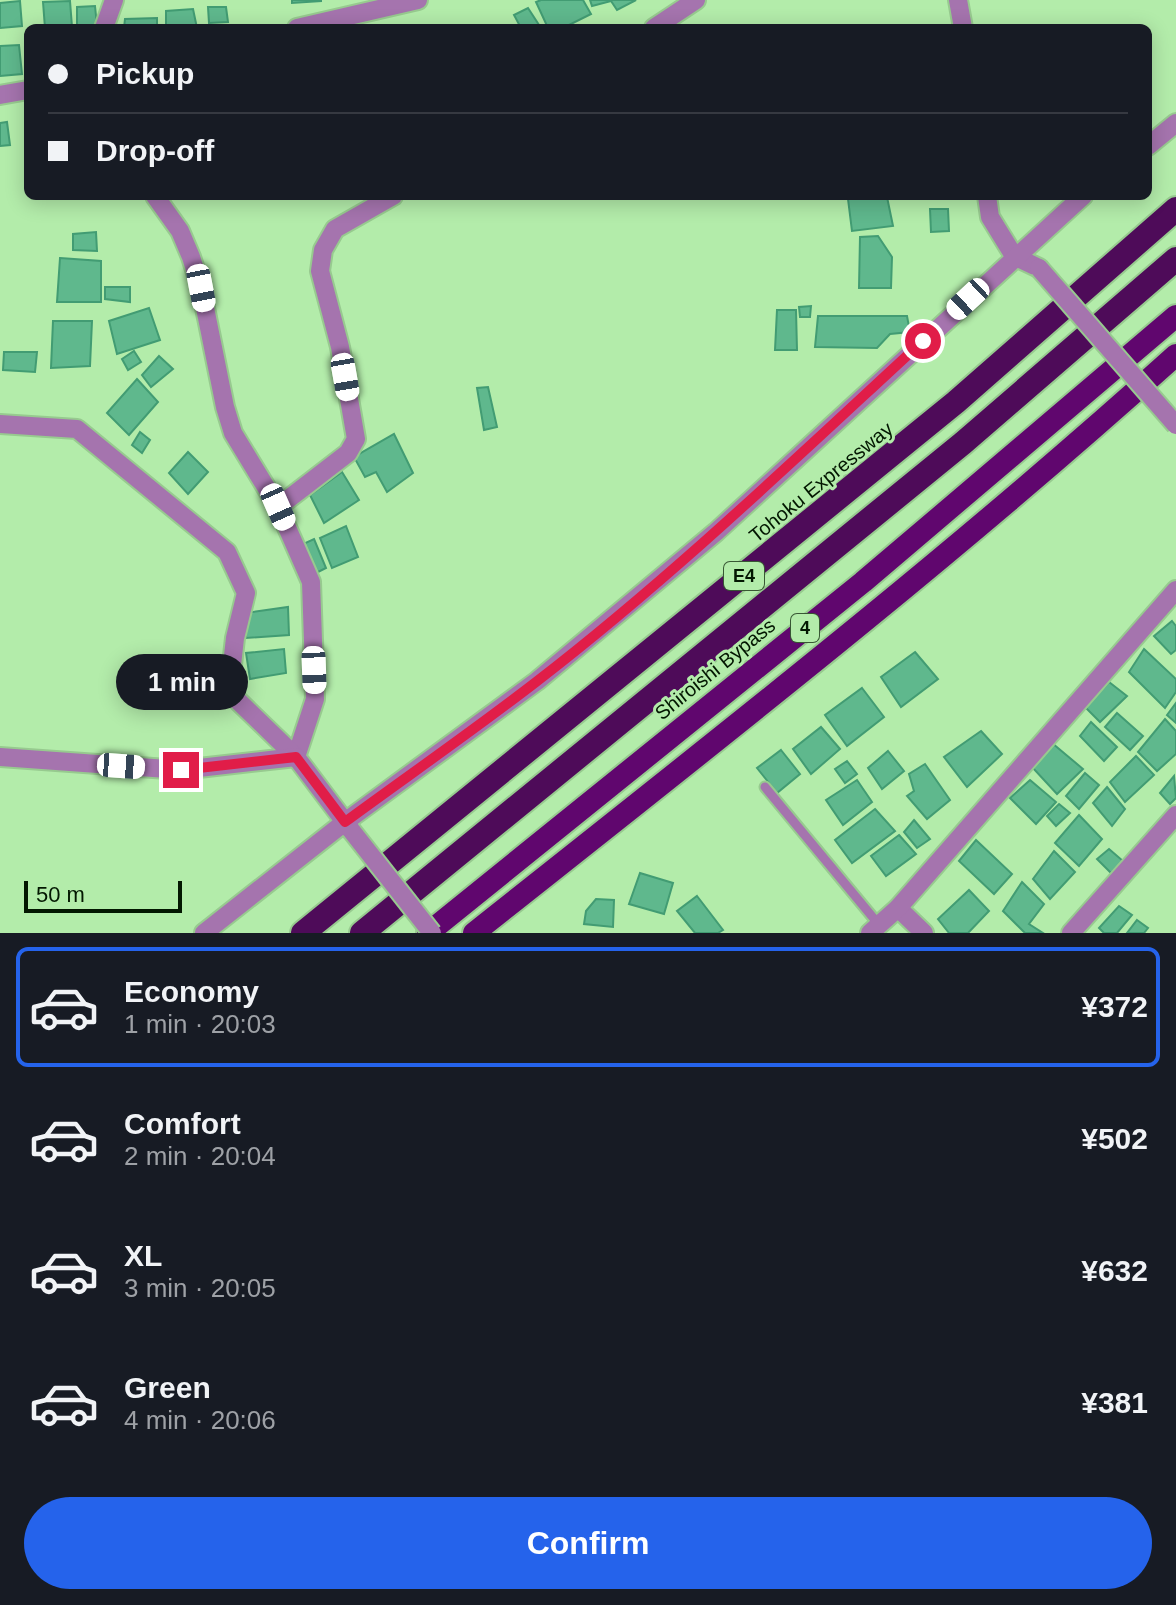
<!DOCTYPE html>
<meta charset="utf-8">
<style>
:root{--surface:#171b24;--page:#242831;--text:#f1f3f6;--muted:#9ea1a6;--line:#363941;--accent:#2563eb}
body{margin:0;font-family:Arial,sans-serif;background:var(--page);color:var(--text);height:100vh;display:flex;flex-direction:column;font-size:30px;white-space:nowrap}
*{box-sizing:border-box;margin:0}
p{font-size:26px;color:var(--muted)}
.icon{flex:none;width:44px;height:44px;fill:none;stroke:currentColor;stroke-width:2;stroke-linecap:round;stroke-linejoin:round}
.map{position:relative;height:933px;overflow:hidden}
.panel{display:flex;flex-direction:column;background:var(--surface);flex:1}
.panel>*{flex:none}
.guide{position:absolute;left:24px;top:24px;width:1128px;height:176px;border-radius:12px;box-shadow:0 4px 20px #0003;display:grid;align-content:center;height:176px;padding:0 24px;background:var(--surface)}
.scale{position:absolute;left:24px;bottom:20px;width:158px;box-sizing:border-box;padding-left:8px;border:4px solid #031701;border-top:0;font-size:22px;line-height:28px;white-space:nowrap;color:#031701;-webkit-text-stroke:6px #b3ecaa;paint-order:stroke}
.end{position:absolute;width:36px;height:36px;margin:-18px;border:10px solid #e11d48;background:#fff;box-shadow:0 0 0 4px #fff}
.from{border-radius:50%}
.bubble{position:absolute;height:56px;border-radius:28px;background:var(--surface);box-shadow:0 4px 20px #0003;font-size:26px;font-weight:800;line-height:56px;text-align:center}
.car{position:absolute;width:24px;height:48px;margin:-24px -12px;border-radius:10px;box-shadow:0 0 6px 2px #0007;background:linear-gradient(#fff 24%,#345 0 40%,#fff 0 76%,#345 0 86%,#fff 0)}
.guide b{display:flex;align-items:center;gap:28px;height:76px;font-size:30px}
.guide b+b{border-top:2px solid var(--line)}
.guide i{width:20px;height:20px;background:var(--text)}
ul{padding:14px 0 0;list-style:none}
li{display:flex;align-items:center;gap:24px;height:120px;margin:0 16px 12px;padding:0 8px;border:4px solid transparent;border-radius:12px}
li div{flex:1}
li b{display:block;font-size:30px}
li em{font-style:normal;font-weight:800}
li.selected{border-color:var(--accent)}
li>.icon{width:72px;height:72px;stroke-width:1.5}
.cta{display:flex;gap:16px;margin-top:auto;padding:16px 24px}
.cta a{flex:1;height:92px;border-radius:48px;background:var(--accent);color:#fff;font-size:32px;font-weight:800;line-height:92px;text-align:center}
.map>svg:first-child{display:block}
</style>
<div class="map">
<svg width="1176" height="933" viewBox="0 0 1176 933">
<rect width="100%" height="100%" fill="#b3ecaa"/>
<!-- building -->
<g fill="#5fb88d" stroke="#429c73" stroke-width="2">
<path d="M292,0H321V1L292,3Z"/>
<path d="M541,0H583L591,14L563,28H548L536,2Z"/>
<path d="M590,0H636L617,10L611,1L592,6Z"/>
<path d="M20,1L22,26L0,28V3Z"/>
<path d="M70,1L72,27L45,28L43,2Z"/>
<path d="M95,6L97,26L77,27V7Z"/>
<path d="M208,7H226L228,22L209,23Z"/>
<path d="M528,8L541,28H521L514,15Z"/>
<path d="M193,9L197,28H166V11Z"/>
<path d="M157,18V28H124L125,19Z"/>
<path d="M19,45L22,74L0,76V46Z"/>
<path d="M7,122L10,145L0,146V123Z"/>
<path d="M887,197L893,226L852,231L848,199Z"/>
<path d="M930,209H948L949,231L931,232Z"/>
<path d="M96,232L97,251L73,250V234Z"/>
<path d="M878,236L892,257L891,288H859L860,237Z"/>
<path d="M60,258L101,261V302H57Z"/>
<path d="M105,287H130V302L105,299Z"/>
<path d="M811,306L810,317H800L799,307Z"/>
<path d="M149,308L160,340L117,354L109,321Z"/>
<path d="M777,310H796L797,350H775Z"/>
<path d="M818,316H907L910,332L890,334L877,348L815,347Z"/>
<path d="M53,321H92L90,366L51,368Z"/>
<path d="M134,351L141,362L128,370L122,359Z"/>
<path d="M4,352H37L35,372L3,370Z"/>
<path d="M159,356L173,369L151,387L142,375Z"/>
<path d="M137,379L158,402L129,435L107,413Z"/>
<path d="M488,387L497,427L484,430L477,388Z"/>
<path d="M140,432L150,440L142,453L132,445Z"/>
<path d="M394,434L413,473L387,492L376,472L365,477L354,457Z"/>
<path d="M188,452L208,472L188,494L169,473Z"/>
<path d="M342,472L359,500L324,523L310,495Z"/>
<path d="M346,526L358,557L332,568L320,538Z"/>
<path d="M314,539L326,568L312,575L301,545Z"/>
<path d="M288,607L289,635L246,638V613Z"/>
<path d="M1172,621L1176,626V650L1171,654L1154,636Z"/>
<path d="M284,649L286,673L250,679L246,653Z"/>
<path d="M1144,649L1176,679V692L1165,708L1129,672Z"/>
<path d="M915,652L938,679L901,707L881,677Z"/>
<path d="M1109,682L1127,696L1100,722L1085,707Z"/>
<path d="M862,688L884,717L847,746L825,715Z"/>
<path d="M1176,703V723L1167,715Z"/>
<path d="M1117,713L1143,736L1130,750L1105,727Z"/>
<path d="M1165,719L1176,731V754L1157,771L1138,752Z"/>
<path d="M1091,722L1117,747L1104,761L1080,736Z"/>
<path d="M821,727L840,749L811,774L793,749Z"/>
<path d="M981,731L1002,754L967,787L944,757Z"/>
<path d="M1052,743L1083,769L1057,794L1032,767Z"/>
<path d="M781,750L800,774L777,793L757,768Z"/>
<path d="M888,751L904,771L882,789L868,768Z"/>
<path d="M1136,756L1154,775L1125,802L1110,782Z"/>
<path d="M847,761L857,774L845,783L835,769Z"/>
<path d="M925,764L950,800L927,819L907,796L914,791L909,774Z"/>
<path d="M1085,773L1099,785L1079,809L1066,796Z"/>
<path d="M1174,776L1176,798L1170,804L1160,793Z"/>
<path d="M857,780L872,802L843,825L826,800Z"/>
<path d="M1030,780L1056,802L1036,824L1010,798Z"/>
<path d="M1107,787L1125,809L1112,826L1093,803Z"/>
<path d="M1059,804L1070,813L1056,826L1047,816Z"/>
<path d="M875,809L895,831L852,863L835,840Z"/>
<path d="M1079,815L1102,839L1079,866L1055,843Z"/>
<path d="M914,820L930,839L917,848L904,832Z"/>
<path d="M899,835L916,854L886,876L871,856Z"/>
<path d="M976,840L1012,874L994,894L959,861Z"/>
<path d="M1109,849L1123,861L1112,874L1097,859Z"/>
<path d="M1054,851L1075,872L1050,899L1033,879Z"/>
<path d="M640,873L673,883L664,914L629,904Z"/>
<path d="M1022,882L1044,904L1029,924L1043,933H1025L1003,911Z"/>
<path d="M969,890L989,911L968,933H949L938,919Z"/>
<path d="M697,896L723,930L718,933H695L677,911Z"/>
<path d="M596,899L614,900L613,927L584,924L586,911Z"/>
<path d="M1119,906L1132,915L1117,933H1104L1099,928Z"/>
<path d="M1137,920L1148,928L1144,933H1127Z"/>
</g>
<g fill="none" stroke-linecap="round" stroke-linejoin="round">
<defs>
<path id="service" d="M765,787L880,926"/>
<g id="minor">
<path d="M958,0L963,28"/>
<path d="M104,28L114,0"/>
<path d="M297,28L418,0"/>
<path d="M654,28L696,0"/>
<path d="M0,95L28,90"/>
<path d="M1148,146L1176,123"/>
<path d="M155,196L180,231L191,257L201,288L225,407L233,433L278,507L311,582L315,699L296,757"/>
<path d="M987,196L990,217L1014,256L1039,268"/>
<path d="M0,424L77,429L227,552L246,593L235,638L229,692L296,757L351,830"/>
<path d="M278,507L348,453L356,439L340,347L320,271L323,250L335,229L393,196"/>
<path d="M0,757L181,770L296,757"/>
<path d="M898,908L924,933"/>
<path d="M204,933L345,822L537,681L716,532L1083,196"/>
<path d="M870,933L898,908L1176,590"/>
<path d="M1071,933L1176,815"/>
</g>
<g id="trunk">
<path d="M428,933L863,582L1176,316"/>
<path d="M474,933C711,745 951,558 1176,355"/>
</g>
<g id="motorway">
<path d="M303,933L956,402L1176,209"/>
<path d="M362,933L963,443L1176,259"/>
</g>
</defs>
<!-- service casing -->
<use href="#service" stroke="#97ca8f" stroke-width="13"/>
<!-- minor casing -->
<use href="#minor" stroke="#97ca8f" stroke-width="22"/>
<!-- trunk casing -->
<use href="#trunk" stroke="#97ca8f" stroke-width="26"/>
<!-- motorway casing -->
<use href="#motorway" stroke="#97ca8f" stroke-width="28"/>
<!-- service -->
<use href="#service" stroke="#a574ae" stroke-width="9"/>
<!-- minor -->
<use href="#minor" stroke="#a574ae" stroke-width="18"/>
<!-- trunk -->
<use href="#trunk" stroke="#60066e" stroke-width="22"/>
<!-- motorway -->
<use href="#motorway" stroke="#4e0b59" stroke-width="24"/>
<defs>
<g id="minor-bridge">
<path d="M1039,268L1176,425"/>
<path d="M351,830L432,933"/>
</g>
</defs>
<!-- minor-bridge casing -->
<use href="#minor-bridge" stroke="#97ca8f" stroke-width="22" stroke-linecap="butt"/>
<!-- minor-bridge -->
<use href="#minor-bridge" stroke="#a574ae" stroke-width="18"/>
</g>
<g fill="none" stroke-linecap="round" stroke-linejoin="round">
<!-- route -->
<path stroke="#e11d48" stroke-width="10" d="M181,770L296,757L345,822C409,775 474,730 536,682C672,577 796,458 923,341"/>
</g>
<g text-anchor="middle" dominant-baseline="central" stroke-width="6" stroke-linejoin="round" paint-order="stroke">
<!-- shield labels -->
<g fill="#b3ecaa" stroke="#385734" stroke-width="2">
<rect x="724" y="562" width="40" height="28" rx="6"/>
<rect x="791" y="614" width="28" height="28" rx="6"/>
</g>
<g font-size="18" font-weight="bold" fill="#031701">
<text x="744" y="576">E4</text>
<text x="805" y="628">4</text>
</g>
<!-- street labels -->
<g font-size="20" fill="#031701" stroke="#b3ecaa">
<text transform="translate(821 482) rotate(-39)">Tohoku Expressway</text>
<text transform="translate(715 669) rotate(-39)">Shiroishi Bypass</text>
</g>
</g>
</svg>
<div class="scale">50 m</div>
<i class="end from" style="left:923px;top:341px"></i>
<i class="end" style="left:181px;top:770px"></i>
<div class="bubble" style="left:116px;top:654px;width:132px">1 min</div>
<i class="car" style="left:201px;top:288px;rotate:169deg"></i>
<i class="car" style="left:968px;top:299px;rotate:227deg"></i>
<i class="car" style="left:345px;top:377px;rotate:170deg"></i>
<i class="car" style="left:278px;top:507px;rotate:156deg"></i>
<i class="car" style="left:314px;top:670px;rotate:178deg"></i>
<i class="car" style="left:121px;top:766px;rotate:94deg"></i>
<div class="guide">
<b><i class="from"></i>Pickup</b>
<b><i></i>Drop-off</b>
</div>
</div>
<section class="panel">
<ul>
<li class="selected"><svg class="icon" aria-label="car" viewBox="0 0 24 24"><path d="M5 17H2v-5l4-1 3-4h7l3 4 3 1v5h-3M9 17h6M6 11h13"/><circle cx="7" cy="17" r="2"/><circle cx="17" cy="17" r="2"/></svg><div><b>Economy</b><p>1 min · 20:03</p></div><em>¥372</em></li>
<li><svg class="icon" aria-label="car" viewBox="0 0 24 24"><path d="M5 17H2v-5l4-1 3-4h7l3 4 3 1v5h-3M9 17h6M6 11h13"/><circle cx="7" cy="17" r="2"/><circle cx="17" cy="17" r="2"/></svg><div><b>Comfort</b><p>2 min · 20:04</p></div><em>¥502</em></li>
<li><svg class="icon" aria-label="car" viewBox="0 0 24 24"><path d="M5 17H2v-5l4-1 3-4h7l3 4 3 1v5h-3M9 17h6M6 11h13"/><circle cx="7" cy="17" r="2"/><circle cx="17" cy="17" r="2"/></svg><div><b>XL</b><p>3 min · 20:05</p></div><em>¥632</em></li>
<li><svg class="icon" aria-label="car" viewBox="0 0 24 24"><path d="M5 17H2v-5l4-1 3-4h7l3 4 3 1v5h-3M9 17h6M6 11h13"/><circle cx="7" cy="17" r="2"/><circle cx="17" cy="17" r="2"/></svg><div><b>Green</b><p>4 min · 20:06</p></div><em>¥381</em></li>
</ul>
<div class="cta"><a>Confirm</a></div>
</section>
